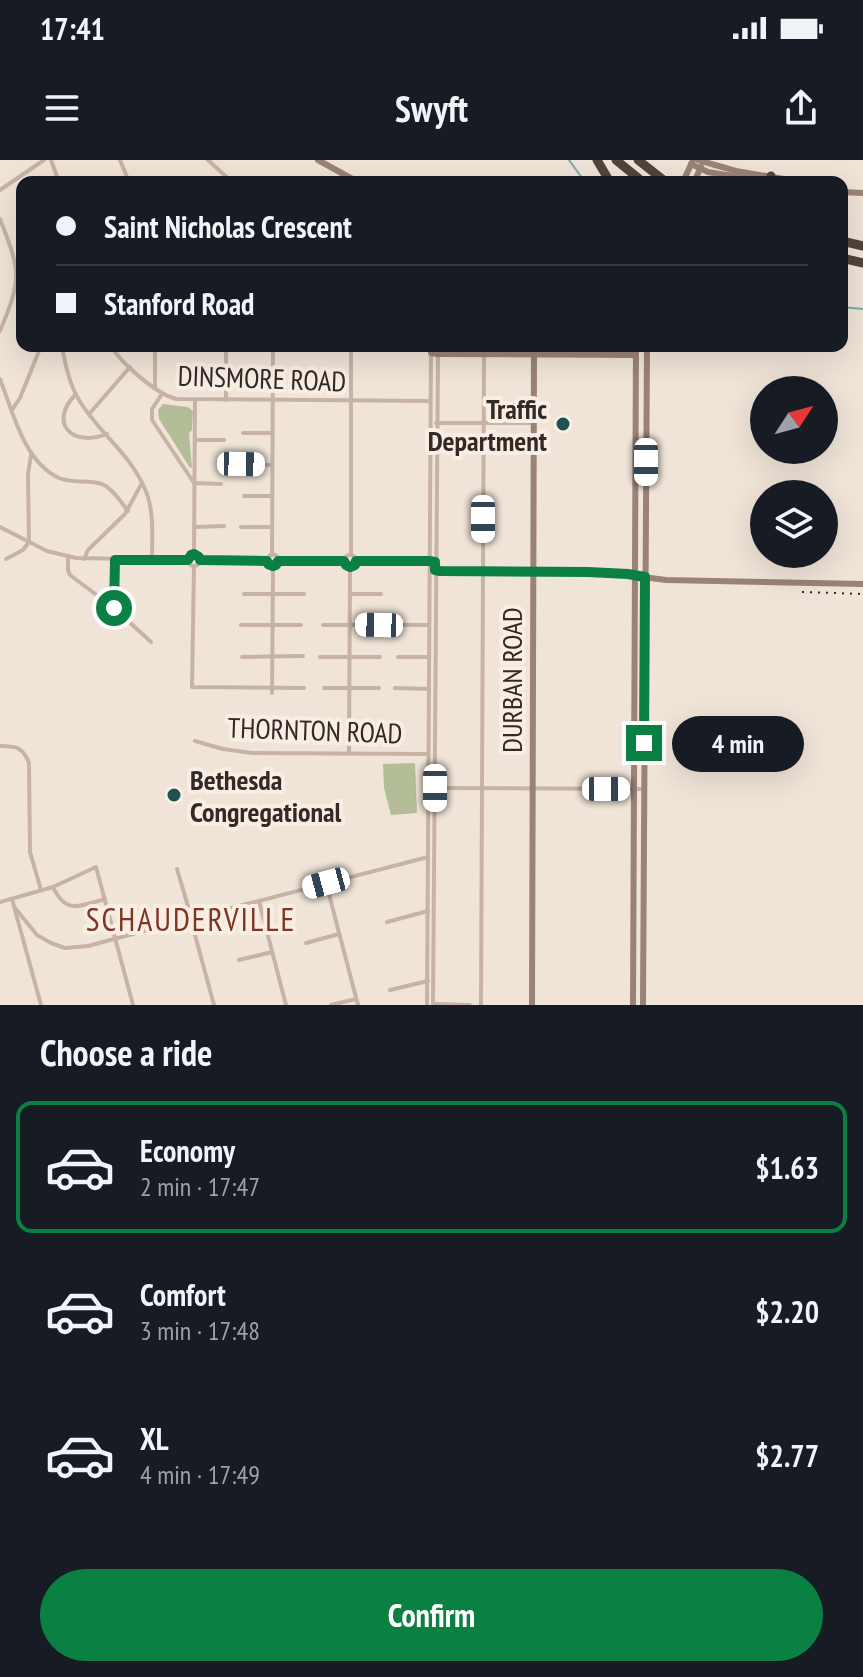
<!DOCTYPE html>
<meta charset="utf-8">
<style>
:root{--surface:#171b24;--page:#20242c;--text:#f1f3f6;--muted:#9ea1a6;--line:#363941;--accent:#0b8043}
body{margin:0;font-family:"PT Sans Narrow",sans-serif;background:var(--page);color:var(--text);height:100vh;display:flex;flex-direction:column;font-size:30px;white-space:nowrap}
*{box-sizing:border-box;margin:0}
p{font-size:26px;color:var(--muted)}
.icon{flex:none;width:44px;height:44px;fill:none;stroke:currentColor;stroke-width:2;stroke-linecap:round;stroke-linejoin:round}
.map{position:relative;height:845px;overflow:hidden}
.panel{display:flex;flex-direction:column;background:var(--surface);flex:1}
.panel>*{flex:none}
.guide{position:absolute;left:16px;top:16px;width:832px;height:176px;border-radius:16px;box-shadow:0 8px 32px #0002;display:grid;align-content:center;height:176px;padding:0 40px;background:var(--surface)}
.needle{width:52px;rotate:54deg}
.buttons{position:absolute;left:750px;top:216px;display:grid;gap:16px}
.buttons a{display:grid;place-items:center;width:88px;height:88px;border-radius:50%;background:var(--surface);box-shadow:0 8px 32px #0002;font-size:40px}
.end{position:absolute;width:36px;height:36px;margin:-18px;border:10px solid #0b8043;background:#fff;box-shadow:0 0 0 4px #fff}
.from{border-radius:50%}
.bubble{position:absolute;height:56px;border-radius:28px;background:var(--surface);box-shadow:0 8px 32px #0002;font-size:26px;font-weight:700;line-height:56px;text-align:center}
.car{position:absolute;width:24px;height:48px;margin:-24px -12px;border-radius:10px;box-shadow:0 0 6px 2px #0007;background:linear-gradient(#fff 24%,#345 0 40%,#fff 0 76%,#345 0 86%,#fff 0)}
.guide b{display:flex;align-items:center;gap:28px;height:76px;font-size:30px}
.guide b+b{border-top:2px solid var(--line)}
.guide i{width:20px;height:20px;background:var(--text)}
ul{padding:0;list-style:none}
li{display:flex;align-items:center;gap:24px;height:132px;margin:0 16px 12px;padding:0 24px;border:4px solid transparent;border-radius:16px}
li div{flex:1}
li b{display:block;font-size:30px}
li em{font-style:normal;font-weight:700}
li.selected{border-color:var(--accent)}
li>.icon{width:72px;height:72px;stroke-width:1.5}
h2{padding:0 40px;font-size:36px;line-height:96px}
.button{display:flex;gap:16px;margin-top:auto;padding:16px 40px}
.button a{flex:1;height:92px;border-radius:48px;background:var(--accent);color:#fff;font-size:32px;font-weight:700;line-height:92px;text-align:center}
.status{display:flex;justify-content:space-between;align-items:center;height:56px;padding:0 40px;background:var(--surface);direction:ltr}
.status svg{height:22px;fill:currentColor}
header{display:flex;justify-content:space-between;align-items:center;height:104px;padding:0 40px;background:var(--surface);font-size:36px;font-weight:700}
.map>svg:first-child{display:block}
</style>
<div class="status"><b>17:41</b><svg viewBox="0 0 49 12"><path d="M0 12V9h3v3zM5 12V6h3v6zM10 12V3h3v9zM15 12V0h3v12zM26 1h20v11H26zM47 4h2v5h-2z"/></svg></div>
<header><svg class="icon" aria-label="menu" viewBox="0 0 24 24"><path d="M4 6h16M4 12h16M4 18h16"/></svg>Swyft<svg class="icon" aria-label="share" viewBox="0 0 24 24"><path d="M12 15V3M7 8l5-5 5 5M5 13v7h14v-7"/></svg></header>
<div class="map">
<svg width="863" height="845" viewBox="0 0 863 845">
<rect width="100%" height="100%" fill="#f0e4d8"/>
<!-- green -->
<g fill="#b3be99">
<path d="M163,244L188,247L193,251L192,270L189,273L192,307L190,308L159,259L158,250Z"/>
<path d="M415,603L417,653L391,655L384,628L383,604Z"/>
</g>
<g fill="none" stroke-linecap="round" stroke-linejoin="round">
<!-- stream -->
<g stroke="#78abab" stroke-width="2">
<path d="M569,0L585,22"/>
<path d="M842,147L863,149"/>
</g>
<!-- street -->
<g stroke="#c7b3a5" stroke-width="4">
<path d="M51,0L59,22"/>
<path d="M120,0L129,22"/>
<path d="M208,0L232,22"/>
<path d="M0,30L44,0"/>
<path d="M0,59C21,113 22,118 0,171"/>
<path d="M62,186C65,204 69,224 79,240C100,275 135,297 148,337C154,357 152,379 152,400"/>
<path d="M111,186C121,203 157,235 177,239L430,241"/>
<path d="M542,187L562,188V186"/>
<path d="M0,219C13,252 24,302 59,318C73,324 88,319 102,324C112,328 121,342 128,351"/>
<path d="M155,228V186"/>
<path d="M76,234C48,262 71,288 107,274"/>
<path d="M162,234L152,249V260L194,323L221,324"/>
<path d="M226,240V186"/>
<path d="M12,250L20,238L41,186"/>
<path d="M90,253L130,207"/>
<path d="M436,263H534"/>
<path d="M243,273H272"/>
<path d="M195,280H224"/>
<path d="M241,304L272,305"/>
<path d="M244,336H272"/>
<path d="M0,367L47,391L76,398L188,400"/>
<path d="M194,367L224,366"/>
<path d="M241,367H272"/>
<circle cx="194" cy="400" r="6"/>
<path d="M194,394L195,240"/>
<circle cx="273" cy="400" r="5.5"/>
<circle cx="350" cy="401" r="6"/>
<path d="M272,395L273,186"/>
<path d="M351,395V186"/>
<path d="M68,396V410L70,415L114,448L151,482"/>
<path d="M6,399L23,390L29,382L28,314L31,295"/>
<path d="M84,399L88,390L125,354L142,323"/>
<path d="M200,400L267,401"/>
<path d="M278,401H344"/>
<path d="M356,401L435,402"/>
<path d="M194,406L192,527L304,528"/>
<path d="M435,410L588,412L634,415"/>
<path d="M244,434H304"/>
<path d="M350,434H381"/>
<path d="M114,448L115,400"/>
<path d="M241,465H301"/>
<path d="M323,465H379"/>
<path d="M401,465H429"/>
<path d="M242,497L303,496"/>
<path d="M320,497H380"/>
<path d="M398,497H429"/>
<path d="M324,528H379"/>
<path d="M395,528L429,529"/>
<path d="M272,533L273,406"/>
<path d="M195,581L223,589L252,593L427,594"/>
<path d="M0,586C16,586 23,587 29,603L30,692L41,730"/>
<path d="M349,593L350,407"/>
<path d="M435,628L644,629"/>
<path d="M177,709L190,753"/>
<path d="M326,723L358,845"/>
<path d="M53,727C66,755 80,746 105,739"/>
<path d="M12,739L41,845"/>
<path d="M259,741L286,845"/>
<path d="M0,742L53,727L96,707L133,845"/>
<path d="M15,748L37,775L51,783L65,788L88,786L185,760"/>
<circle cx="191" cy="758" r="6"/>
<path d="M197,757L428,697"/>
<path d="M387,762L428,751"/>
<path d="M192,764L214,845"/>
<path d="M306,783L339,774"/>
<path d="M239,800L272,792"/>
<path d="M390,830L428,821"/>
<path d="M434,844L470,845"/>
<path d="M331,845L356,839"/>
<path d="M427,845L431,193"/>
<path d="M433,845L438,194"/>
<path d="M481,845L484,195"/>
</g>
<!-- secondary -->
<g stroke="#9a8277" stroke-width="6">
<path d="M318,0L358,22"/>
<path d="M698,0L736,11L802,22"/>
<path d="M691,4L708,12L768,22"/>
<path d="M683,22L693,0"/>
<path d="M694,22L701,7"/>
<path d="M842,32L863,33"/>
<path d="M431,186V193L438,194L636,195"/>
<path d="M643,417L666,420L863,424"/>
<path d="M532,845L534,195"/>
<path d="M633,845L636,186"/>
<path d="M643,845L647,186"/>
</g>
<!-- highway -->
<g stroke="#53433d" stroke-width="9">
<path d="M597,0L610,22"/>
<path d="M616,0L643,22"/>
<path d="M638,0L666,22"/>
<path d="M770,22L771,16"/>
<path d="M842,81L863,86"/>
<path d="M842,98L863,103"/>
</g>
<!-- rail -->
<path stroke="#332926" stroke-width="2" stroke-dasharray="2 6" stroke-linecap="butt" d="M802,432L863,434"/>
</g>
<g fill="none" stroke-linecap="round" stroke-linejoin="round">
<!-- route -->
<path stroke="#0b8043" stroke-width="10" d="M114,448L115,400H188L191,395L194,394L199,397L200,400L267,401L268,404L273,406L276,405L278,401H344L346,405L350,407L355,405L356,401H429L435,402V410L440,411L588,412L628,414L645,417L644,583"/>
</g>
<!-- markers -->
<g fill="#1e5152" stroke="#f8eee4" stroke-width="3">
<circle cx="563" cy="264" r="8"/>
<circle cx="174" cy="635" r="8"/>
</g>
<g text-anchor="middle" dominant-baseline="central" stroke-width="8" stroke-linejoin="round" paint-order="stroke">
<!-- street labels -->
<g font-size="28" fill="#332926" stroke="#f8eee4">
<text transform="translate(262 218) rotate(2)">DINSMORE ROAD</text>
<text transform="translate(511 520) rotate(-90)">DURBAN ROAD</text>
<text transform="translate(315 570) rotate(2)">THORNTON ROAD</text>
</g>
<!-- poi labels -->
<g font-size="28" font-weight="bold" fill="#332926" stroke="#f8eee4" text-anchor="end">
<text x="547" y="248">Traffic<tspan x="547" dy="32">Department</tspan></text>
<text x="190" y="619" text-anchor="start">Bethesda<tspan x="190" dy="32">Congregational</tspan></text>
</g>
<!-- quarter labels -->
<g font-size="32" letter-spacing="2" fill="#7e3523" stroke="#f8eee4">
<text x="191" y="759">SCHAUDERVILLE</text>
</g>
</g>
</svg>
<div class="buttons">
<a><svg class="needle" viewBox="-14 -14 28 28"><path d="M0-13l5 13h-10z" fill="#e53935"/><path d="M0 13l5-13h-10z" fill="#9ea1a6"/></svg></a>
<a><svg class="icon" aria-label="layers" viewBox="0 0 24 24"><path d="M12 4l9 5-9 5-9-5zM3 14l9 5 9-5"/></svg></a>
</div>
<i class="end from" style="left:114px;top:448px"></i>
<i class="end" style="left:644px;top:583px"></i>
<div class="bubble" style="left:672px;top:556px;width:132px">4 min</div>
<i class="car" style="left:646px;top:302px;rotate:180deg"></i>
<i class="car" style="left:241px;top:304px;rotate:91deg"></i>
<i class="car" style="left:483px;top:359px;rotate:180deg"></i>
<i class="car" style="left:379px;top:465px;rotate:271deg"></i>
<i class="car" style="left:435px;top:628px;rotate:180deg"></i>
<i class="car" style="left:606px;top:629px;rotate:90deg"></i>
<i class="car" style="left:326px;top:723px;rotate:255deg"></i>
<div class="guide">
<b><i class="from"></i>Saint Nicholas Crescent</b>
<b><i></i>Stanford Road</b>
</div>
</div>
<section class="panel">
<h2>Choose a ride</h2>
<ul>
<li class="selected"><svg class="icon" aria-label="car" viewBox="0 0 24 24"><path d="M5 17H2v-5l4-1 3-4h7l3 4 3 1v5h-3M9 17h6M6 11h13"/><circle cx="7" cy="17" r="2"/><circle cx="17" cy="17" r="2"/></svg><div><b>Economy</b><p>2 min · 17:47</p></div><em>$1.63</em></li>
<li><svg class="icon" aria-label="car" viewBox="0 0 24 24"><path d="M5 17H2v-5l4-1 3-4h7l3 4 3 1v5h-3M9 17h6M6 11h13"/><circle cx="7" cy="17" r="2"/><circle cx="17" cy="17" r="2"/></svg><div><b>Comfort</b><p>3 min · 17:48</p></div><em>$2.20</em></li>
<li><svg class="icon" aria-label="car" viewBox="0 0 24 24"><path d="M5 17H2v-5l4-1 3-4h7l3 4 3 1v5h-3M9 17h6M6 11h13"/><circle cx="7" cy="17" r="2"/><circle cx="17" cy="17" r="2"/></svg><div><b>XL</b><p>4 min · 17:49</p></div><em>$2.77</em></li>
</ul>
<div class="button"><a>Confirm</a></div>
</section>
